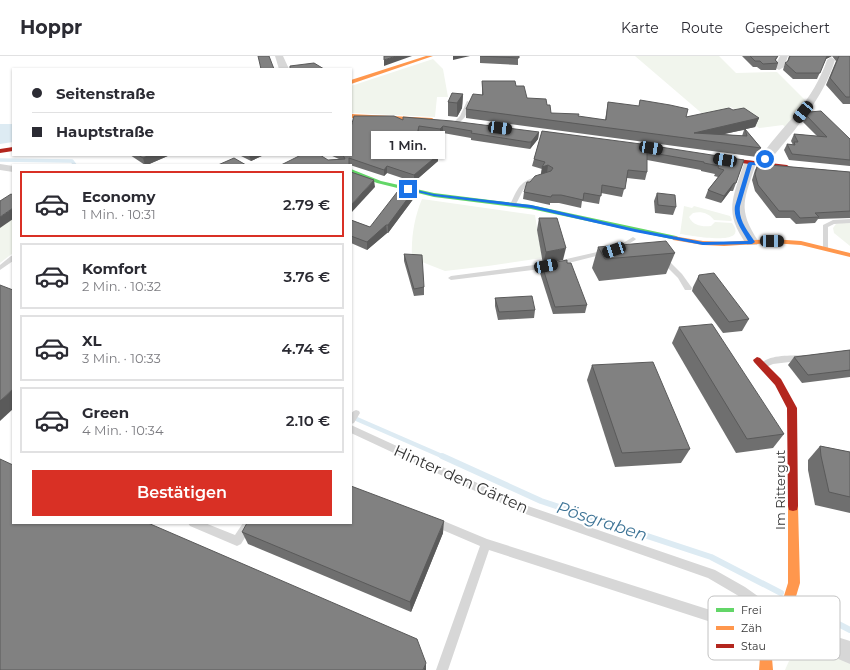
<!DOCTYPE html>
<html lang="de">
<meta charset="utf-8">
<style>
:root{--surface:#fff;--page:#f2f2f3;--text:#2b2b33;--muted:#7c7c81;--line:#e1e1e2;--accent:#d93025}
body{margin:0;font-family:Montserrat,sans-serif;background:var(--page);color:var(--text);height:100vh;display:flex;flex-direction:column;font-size:15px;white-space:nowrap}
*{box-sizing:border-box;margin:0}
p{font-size:13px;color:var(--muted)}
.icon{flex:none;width:22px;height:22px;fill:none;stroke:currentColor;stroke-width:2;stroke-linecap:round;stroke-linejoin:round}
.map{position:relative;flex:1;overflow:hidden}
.sheet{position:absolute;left:12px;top:108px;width:340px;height:360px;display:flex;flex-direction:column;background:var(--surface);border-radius:0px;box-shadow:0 1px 3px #0004}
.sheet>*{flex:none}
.top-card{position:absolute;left:12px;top:12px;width:340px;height:88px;border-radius:0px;box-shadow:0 1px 3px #0004;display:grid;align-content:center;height:88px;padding:0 20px;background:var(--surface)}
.end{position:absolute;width:18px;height:18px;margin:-9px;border:5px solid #1a73e8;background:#fff;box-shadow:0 0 0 2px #fff}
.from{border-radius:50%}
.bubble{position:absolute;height:28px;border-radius:0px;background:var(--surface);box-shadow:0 1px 3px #0004;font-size:13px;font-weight:600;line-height:28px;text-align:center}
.car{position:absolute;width:12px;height:24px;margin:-12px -6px;border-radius:5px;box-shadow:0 0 3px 1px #0007;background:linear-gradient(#222 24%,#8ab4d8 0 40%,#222 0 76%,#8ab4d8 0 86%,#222 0)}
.top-card b{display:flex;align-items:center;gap:14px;height:38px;font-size:15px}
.top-card b+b{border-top:1px solid var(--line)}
.top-card i{width:10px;height:10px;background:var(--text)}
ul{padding:7px 0 0;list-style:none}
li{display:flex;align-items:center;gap:12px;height:66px;margin:0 8px 6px;padding:0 12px;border:2px solid var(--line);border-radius:0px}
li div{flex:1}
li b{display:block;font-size:15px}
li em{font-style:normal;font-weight:600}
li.active{border-color:var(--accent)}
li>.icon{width:36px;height:36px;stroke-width:1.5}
.primary-button{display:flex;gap:8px;margin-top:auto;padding:8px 20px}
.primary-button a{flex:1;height:46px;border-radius:0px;background:var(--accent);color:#fff;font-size:16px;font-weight:600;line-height:46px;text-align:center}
header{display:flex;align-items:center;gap:24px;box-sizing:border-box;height:56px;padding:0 20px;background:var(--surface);border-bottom:1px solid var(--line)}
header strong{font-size:19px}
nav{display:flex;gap:22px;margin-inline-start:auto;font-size:14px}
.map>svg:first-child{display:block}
</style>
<header>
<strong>Hoppr</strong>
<nav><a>Karte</a><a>Route</a><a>Gespeichert</a></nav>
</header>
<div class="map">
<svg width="850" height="614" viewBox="0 0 850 614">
<rect width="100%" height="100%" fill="#fff"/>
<!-- green -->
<g fill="#f1f5ed">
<path d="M635,0H719L736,17L777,16L807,46L786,72L783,69L759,72L731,51L705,60Z"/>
<path d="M433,3L443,13L448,41H437L435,61L351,57V30Z"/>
<path d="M422,143L535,159L542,202L488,210L445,215L417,204L412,202C411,182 414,162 422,143Z"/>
<path d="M13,144V197L0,207V152Z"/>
<path d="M684,150L692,152L694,150L730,160L732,164L731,165L714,164C709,157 701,155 693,157L689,161C693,170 703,171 711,170L715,166L732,167C751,192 689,179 680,178Z"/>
<path d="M842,167H850V190L834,177L833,172L836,168Z"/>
<path d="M805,595L830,597L850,608V614H785L789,605Z"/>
</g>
<!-- water -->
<path fill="#ddebf3" d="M0,68H13V86L0,88Z"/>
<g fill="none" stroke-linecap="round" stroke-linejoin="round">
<!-- stream-far2 -->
<path stroke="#ddebf3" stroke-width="3.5" d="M0,104L72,105L75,109"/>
<!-- stream-far1 -->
<path stroke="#ddebf3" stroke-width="4.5" d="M352,361L444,401"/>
<!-- stream -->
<g stroke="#ddebf3" stroke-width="6">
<path d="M442,400L541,445L711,501L781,537"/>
<path d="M798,547L850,574"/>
</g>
<!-- lane -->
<g fill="#d7d7d7" fill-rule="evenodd">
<path d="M467,45L471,46L465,61L459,67H455L454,66L460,60Z"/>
<path d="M543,119L545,120V122C521,128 526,131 515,150H511L510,149C519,129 521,124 543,119Z"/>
<path d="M850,163V167L834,168L828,171V192L827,193H823V169L833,164Z"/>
<path d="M633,181L636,183L635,184L619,194H615V192Z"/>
<path d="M606,194L609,196L608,197L549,212L451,224L448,222L451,220L549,207Z"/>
<path d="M11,200H13V205L0,214V209Z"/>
<path d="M660,200H664L682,218L692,232L691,234H685L678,222L660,204Z"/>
<path d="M803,299L806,300L807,302L806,304L773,308L764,312L761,311L760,309C768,298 790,300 803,299Z"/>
<path d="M356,354L359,355L360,357L354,367L351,368C351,362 349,356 356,354Z"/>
<path d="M351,369L525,449L715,514L745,531L769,548L781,567L779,570L781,574L779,578L775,580L748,578L489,494L448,614H436L480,490L431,469L429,466L431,463L434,461L487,483L748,566L769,568L761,556L737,539L708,522L520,456L351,377Z"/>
<path d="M188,467H205L235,479L243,467H254L241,488L237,490L190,470Z"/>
</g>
<!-- street -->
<g fill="#d7d7d7" fill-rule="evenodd">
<path d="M275,0H283L289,13H279Z"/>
<path d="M780,0H788L784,11L779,14L774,11Z"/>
<path d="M831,1L835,4C823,43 796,72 771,103L768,111H760L758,109L759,103C784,67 812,48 827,4Z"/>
<path d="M750,104L754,105L756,107C745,143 736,152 759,186L757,189H747C723,155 733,143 744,107L746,105Z"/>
<path d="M0,108L13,110V116L0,114Z"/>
<path d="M780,563L850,585V608L836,602L772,582L769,574L772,566Z"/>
</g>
<!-- fast -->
<path fill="#63d668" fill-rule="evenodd" d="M351,113L381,125L434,137L531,149L676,180L680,182L676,184L531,153L434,141L377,127L351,117Z"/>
<!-- slow -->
<g fill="#ff974d" fill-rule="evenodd">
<path d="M426,0H433L351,28V24Z"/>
<path d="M351,58L432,62L435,64L432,66L351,62Z"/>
<path d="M673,180L703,185L724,186L772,183L801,185L850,197V201L801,189L772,187L724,190L703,189L673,184Z"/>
<path d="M793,445L797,446L798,450L800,527L786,574L772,602L773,614H759L760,601L774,572L788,527V450L789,446Z"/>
</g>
<!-- jam -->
<g fill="#b3261e" fill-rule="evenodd">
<path d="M13,91V95L0,97V93Z"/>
<path d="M714,100L787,109L790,111L787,113L712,103V101Z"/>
<path d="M757,301L760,302L781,323L797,352L798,450L797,454L793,455L789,454L788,450L787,352L775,329L754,306L753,304Z"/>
</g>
</g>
<!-- wall -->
<g fill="#6f6f6f" fill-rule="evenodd">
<path d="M480,0H518V9L480,7Z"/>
<path d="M742,0H778L776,4L778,7L776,14H761L757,11H753Z"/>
<path d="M789,0H832L826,3L817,23H793L783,14L785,7L787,6Z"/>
<path d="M832,0H850V48H843L826,29L836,5Z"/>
<path d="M482,25L516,30L527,42L547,49L551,57L605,64L608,46L686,61L733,54L759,62L755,71L745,73L761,92L757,101L466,62V53L482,39ZM744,74L742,80L723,78Z"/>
<path d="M463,38L462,52L457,61L448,60V46Z"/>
<path d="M806,59L850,83V110L789,104L784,94L787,88L793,89L791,85L794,78L817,80L803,66Z"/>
<path d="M403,64L539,76L538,83L530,93L471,84V82L443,77L440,80L419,77L418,83L426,92L422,95L438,99V105L414,126L387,117L384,120L350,109L328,104L339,103L330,99H351Z"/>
<path d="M542,75L744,104L736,127L733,135H730L721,147L705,142L708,134L718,121L714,120L715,118L701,115V114L647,104V116L645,124L627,122L622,141L601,137L599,148L582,145L581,152L559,147H550V149L523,143L524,136L530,126L541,118L542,113L532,110Z"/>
<path d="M130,99H170L147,109H145Z"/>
<path d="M239,99H264L251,105Z"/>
<path d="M758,108L850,116V162L818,163L815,167L796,168L790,162H776L755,135L752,124L755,114Z"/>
<path d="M414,134V142L388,177H387L367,194L351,187V164L370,171Z"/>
<path d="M657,137L676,151L673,159L655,157L654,145Z"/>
<path d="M539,162L563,204L543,208L537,174Z"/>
<path d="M598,191L675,197L666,218L599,225L592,212Z"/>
<path d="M404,198L424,231V239L414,240L404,205Z"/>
<path d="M567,207L587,249L585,257L553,258L540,217L542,209Z"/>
<path d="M699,219L749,263L742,275L723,277L692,235L693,231Z"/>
<path d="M495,242L535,254L534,262L498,264L495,250Z"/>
<path d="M679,271L784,378L773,392L736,397L672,287Z"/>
<path d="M850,294V321L802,327L788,309L794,301Z"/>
<path d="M592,309L690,393L681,407L615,411L587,324Z"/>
<path d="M820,390L850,396V457L815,449L808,414V404Z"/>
<path d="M242,476L443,477L411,556L248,488Z"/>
</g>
<!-- shaded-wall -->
<g fill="#5a5a5a">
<path d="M396,0H412L384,10V4Z"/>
<path d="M453,0H470L453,4Z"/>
<path d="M827,0H832L826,3Z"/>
<path d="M463,38L462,52L457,61V47Z"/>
<path d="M759,62L755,71L699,84L694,77Z"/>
<path d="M419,70V77L416,89V82Z"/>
<path d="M443,70V77L440,80V73Z"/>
<path d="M539,76L538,83L530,93L531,86Z"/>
<path d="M426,85V92L416,100V93Z"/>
<path d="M150,99H170L147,109H145L143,102Z"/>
<path d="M249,99H264L251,105Z"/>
<path d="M438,99V105L414,126V119Z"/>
<path d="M548,109L547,117L541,118L542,111Z"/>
<path d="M387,110V117L384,120V114Z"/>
<path d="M374,124L375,131L351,157V149Z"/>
<path d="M734,127L730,135L721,147L724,140Z"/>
<path d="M414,134V142L388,177V169Z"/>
<path d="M13,152V163L0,172V161Z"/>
<path d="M386,169L387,177L367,194V186Z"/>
<path d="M566,192L563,204L543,208L546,196Z"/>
<path d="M13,333V353L0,365V345Z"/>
<path d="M444,465L443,477L411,556L410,546Z"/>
<path d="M426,607V614H423Z"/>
</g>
<!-- building -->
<g fill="#818181" stroke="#5a5a5a">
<path d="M258,0H269L274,13H261Z"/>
<path d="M384,0H396L384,4Z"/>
<path d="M480,0H519V2Z"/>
<path d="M750,0H778L775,4L778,7L763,8L760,5H755Z"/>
<path d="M790,0H827L820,17H796L785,7L788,5Z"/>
<path d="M839,0H850V41H846L830,22Z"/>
<path d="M314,7L324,13H290V10Z"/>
<path d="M482,25H515L516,30H524L527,42L546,43L547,49H550L551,57L579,58L578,60L606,64L608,46L639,50L640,44L670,49L688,53L686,61L729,52L733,54L744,52L759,62L694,77L747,80L745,73L761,92L466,53L473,38L483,39Z"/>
<path d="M452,37L463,38L457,47L448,46Z"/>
<path d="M821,55L850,83V104L792,98L787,88L795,89L794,86H798L794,78L827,81L806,59L809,56Z"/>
<path d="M354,60H394L403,64V61L452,65L539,76L531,86H528L471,77L472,75L443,70L440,73L419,70L416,82L426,85L416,93L438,99L414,119L387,110L384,114L349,102V109H281L301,99H320L328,104L345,103L343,99H351V71Z"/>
<path d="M542,75L641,88L744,104L736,127H734L724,140L708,134L724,114L718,112L719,110L704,107V106L647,96V116L628,114L625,133L602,129L601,140L584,137L583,144L561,139H552L551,141L524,136L527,126H530L535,120L551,115L553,112L548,109L542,111L545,106L534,103Z"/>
<path d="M138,99H150L143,102Z"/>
<path d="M234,102L246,109H218Z"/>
<path d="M758,108L850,116V155L815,157L819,161L800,162L794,155H779L758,129L755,118Z"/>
<path d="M351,116L374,124L351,149Z"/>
<path d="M401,131L414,134L388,169H386L367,186L351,180V164L370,171Z"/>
<path d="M657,137L675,139L676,151L658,149Z"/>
<path d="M11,138L13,139V152L0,161V145Z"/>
<path d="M539,162H557L566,192L546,196Z"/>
<path d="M666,185L675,197L605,203L598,191Z"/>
<path d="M404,198L422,199L424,231L414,233Z"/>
<path d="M567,204V207H571L587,249L555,251L542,209Z"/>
<path d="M714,217L749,263L729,266L698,223L699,219Z"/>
<path d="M0,229L13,234V333L0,345Z"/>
<path d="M532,240L535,254L499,256L495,242Z"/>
<path d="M712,268L784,378L747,383L679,271Z"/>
<path d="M850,294V314L808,319L794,301Z"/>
<path d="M653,306L690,393L622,397L592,309Z"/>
<path d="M820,390L850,396V441L829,436L821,400Z"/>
<path d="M0,403L13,409V467H148L417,583L426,607L423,614H0Z"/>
<path d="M351,430L444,465L410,546L242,476L247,467H351Z"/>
</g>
<!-- route -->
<path fill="#1a73e8" d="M765,101L768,103L766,110L752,109L740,150C738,164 748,175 755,186L752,188L703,189L635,176L531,152L434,140L405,133L408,132L434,138L531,149L635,173L703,186L748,185C742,174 733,163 735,150L748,107L750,106L762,107L763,103Z"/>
<g text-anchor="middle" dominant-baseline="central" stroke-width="4" stroke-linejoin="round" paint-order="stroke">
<!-- street labels -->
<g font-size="13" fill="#333" stroke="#fff">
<text transform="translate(780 434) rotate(-90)">Im Rittergut</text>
</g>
<!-- near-street labels -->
<g font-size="16" fill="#333" stroke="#fff">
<text transform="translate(461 423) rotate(24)">Hinter den Gärten</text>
</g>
<!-- near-water labels -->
<g font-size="17" font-style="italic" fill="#3f7597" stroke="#fff">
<text transform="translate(602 465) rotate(18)">Pösgraben</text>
</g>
</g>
<!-- legend -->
<rect x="708" y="540" width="132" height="64" rx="6" fill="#fff" stroke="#c2c2c2" stroke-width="1"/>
<rect x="716" y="552" width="18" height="4" fill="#63d668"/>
<rect x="716" y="570" width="18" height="4" fill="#ff974d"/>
<rect x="716" y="588" width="18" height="4" fill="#b3261e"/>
<g font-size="11" fill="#333">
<text x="741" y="558">Frei</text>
<text x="741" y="576">Zäh</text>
<text x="741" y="594">Stau</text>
</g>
</svg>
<i class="end from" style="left:765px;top:103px"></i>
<i class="end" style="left:408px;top:133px"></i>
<div class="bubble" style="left:371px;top:75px;width:74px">1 Min.</div>
<i class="car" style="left:803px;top:56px;rotate:219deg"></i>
<i class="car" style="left:500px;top:72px;rotate:97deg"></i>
<i class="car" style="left:651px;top:92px;rotate:99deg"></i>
<i class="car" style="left:725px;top:104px;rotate:280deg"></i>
<i class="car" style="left:772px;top:185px;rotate:91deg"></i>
<i class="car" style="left:614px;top:194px;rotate:251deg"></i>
<i class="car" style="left:546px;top:210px;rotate:79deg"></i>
<div class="top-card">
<b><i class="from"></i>Seitenstraße</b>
<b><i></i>Hauptstraße</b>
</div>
<section class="sheet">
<ul>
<li class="active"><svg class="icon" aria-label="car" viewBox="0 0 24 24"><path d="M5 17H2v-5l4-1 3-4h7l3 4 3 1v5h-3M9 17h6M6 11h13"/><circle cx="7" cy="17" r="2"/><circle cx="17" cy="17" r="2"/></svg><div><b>Economy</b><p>1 Min. · 10:31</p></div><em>2.79 €</em></li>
<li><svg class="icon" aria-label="car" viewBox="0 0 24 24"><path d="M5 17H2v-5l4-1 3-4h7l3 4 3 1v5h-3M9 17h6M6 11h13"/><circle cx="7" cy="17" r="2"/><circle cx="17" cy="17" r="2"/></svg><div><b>Komfort</b><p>2 Min. · 10:32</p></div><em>3.76 €</em></li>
<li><svg class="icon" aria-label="car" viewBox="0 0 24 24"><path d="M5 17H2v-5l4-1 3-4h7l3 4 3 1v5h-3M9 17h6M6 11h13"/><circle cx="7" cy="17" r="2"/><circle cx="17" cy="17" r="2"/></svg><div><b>XL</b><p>3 Min. · 10:33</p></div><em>4.74 €</em></li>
<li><svg class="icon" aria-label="car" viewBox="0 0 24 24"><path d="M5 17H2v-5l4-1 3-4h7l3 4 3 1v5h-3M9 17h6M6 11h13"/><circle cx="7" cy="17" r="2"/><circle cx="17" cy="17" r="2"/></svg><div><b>Green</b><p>4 Min. · 10:34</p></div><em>2.10 €</em></li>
</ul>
<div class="primary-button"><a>Bestätigen</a></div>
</section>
</div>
